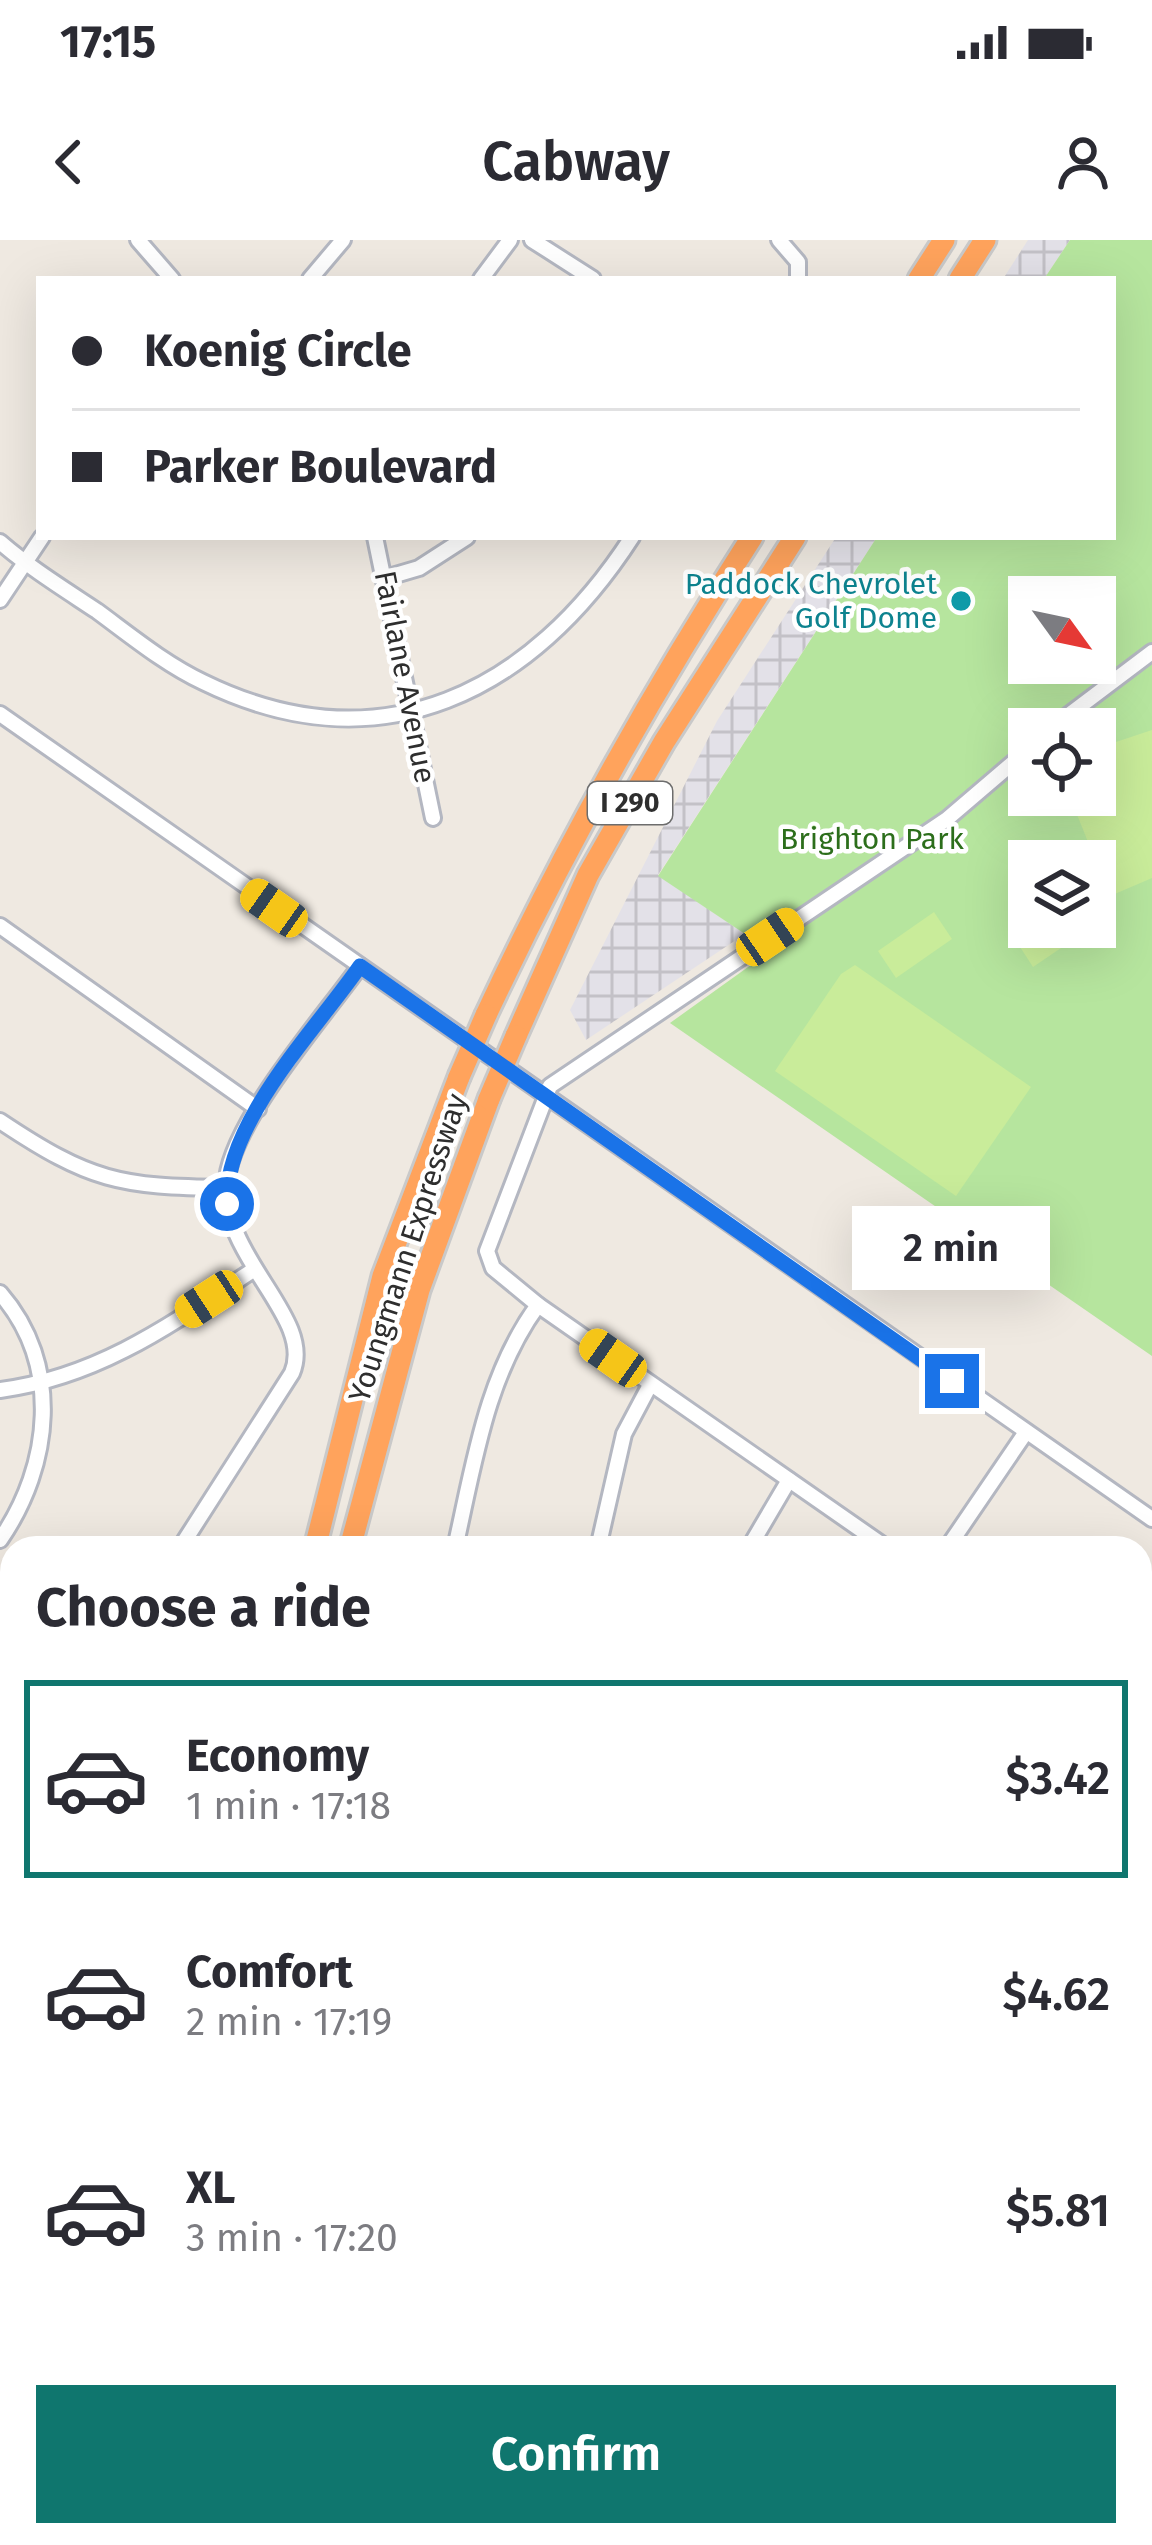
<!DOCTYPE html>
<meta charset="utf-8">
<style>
:root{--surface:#fff;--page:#f2f2f3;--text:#2b2b33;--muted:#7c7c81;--line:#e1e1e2;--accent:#0f766e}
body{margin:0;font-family:"Fira Sans",sans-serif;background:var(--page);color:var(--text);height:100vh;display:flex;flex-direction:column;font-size:45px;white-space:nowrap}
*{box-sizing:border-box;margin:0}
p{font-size:39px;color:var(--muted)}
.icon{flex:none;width:66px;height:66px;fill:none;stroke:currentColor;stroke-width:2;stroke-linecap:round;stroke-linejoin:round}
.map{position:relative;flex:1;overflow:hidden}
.side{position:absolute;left:0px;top:1296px;width:1152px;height:1011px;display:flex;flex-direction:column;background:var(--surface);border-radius:36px 36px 0 0;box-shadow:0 12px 48px #0002}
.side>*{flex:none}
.guide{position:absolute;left:36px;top:36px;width:1080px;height:264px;border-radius:0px;box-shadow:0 12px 48px #0002;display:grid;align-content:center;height:264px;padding:0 36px;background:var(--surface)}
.needle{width:78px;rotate:123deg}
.fabs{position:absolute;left:1008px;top:336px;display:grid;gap:24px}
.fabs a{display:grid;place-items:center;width:108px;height:108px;border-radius:0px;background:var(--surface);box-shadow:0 12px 48px #0002;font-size:60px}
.end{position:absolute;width:54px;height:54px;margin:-27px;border:15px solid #1a73e8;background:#fff;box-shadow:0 0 0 6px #fff}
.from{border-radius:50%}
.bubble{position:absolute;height:84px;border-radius:0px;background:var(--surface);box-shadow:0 12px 48px #0002;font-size:39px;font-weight:600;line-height:84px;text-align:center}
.car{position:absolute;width:36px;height:72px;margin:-36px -18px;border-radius:15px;box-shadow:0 0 9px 3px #0007;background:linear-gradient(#f5c518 24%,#345 0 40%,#f5c518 0 76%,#345 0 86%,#f5c518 0)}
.guide b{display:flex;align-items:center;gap:42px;height:114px;font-size:45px}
.guide b+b{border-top:3px solid var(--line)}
.guide i{width:30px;height:30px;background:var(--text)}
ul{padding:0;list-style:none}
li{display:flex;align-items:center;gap:36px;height:198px;margin:0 24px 18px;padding:0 12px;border:6px solid transparent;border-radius:0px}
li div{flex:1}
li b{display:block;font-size:45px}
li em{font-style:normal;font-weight:600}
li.current{border-color:var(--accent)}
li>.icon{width:108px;height:108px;stroke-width:1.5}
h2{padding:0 36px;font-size:54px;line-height:144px}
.button{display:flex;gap:24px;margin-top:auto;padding:24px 36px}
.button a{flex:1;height:138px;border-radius:0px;background:var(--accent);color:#fff;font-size:48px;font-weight:600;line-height:138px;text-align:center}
.status{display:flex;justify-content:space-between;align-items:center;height:84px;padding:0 60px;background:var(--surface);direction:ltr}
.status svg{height:33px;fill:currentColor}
header{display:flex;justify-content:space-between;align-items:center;height:156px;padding:0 36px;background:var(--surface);font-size:54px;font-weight:600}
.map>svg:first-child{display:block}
</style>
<div class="status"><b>17:15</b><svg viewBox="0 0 49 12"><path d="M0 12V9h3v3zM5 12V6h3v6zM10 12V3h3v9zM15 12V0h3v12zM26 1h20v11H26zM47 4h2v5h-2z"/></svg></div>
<header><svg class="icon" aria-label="back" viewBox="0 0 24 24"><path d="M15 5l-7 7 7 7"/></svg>Cabway<svg class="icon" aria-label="person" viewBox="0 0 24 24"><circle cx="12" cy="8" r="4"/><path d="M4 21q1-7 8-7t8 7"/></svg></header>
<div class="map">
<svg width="1152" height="2305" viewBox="0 0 1152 2305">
<defs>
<pattern id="industrial-grid" width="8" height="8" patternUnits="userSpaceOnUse" patternTransform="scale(3)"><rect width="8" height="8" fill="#e3e1e8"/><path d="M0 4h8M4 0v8" fill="none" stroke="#c3c1c7"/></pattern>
</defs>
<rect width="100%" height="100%" fill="#efe9e1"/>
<!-- industrial -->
<g fill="url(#industrial-grid)">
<path d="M1028,0H1070L1044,39H1003Z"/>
<path d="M836,297H877L658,635L745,694L586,800L570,770L717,481Z"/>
</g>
<!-- park -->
<path fill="#b6e59e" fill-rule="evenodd" d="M1070,0H1152V1116L670,783L762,717L745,694L658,636L877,297H1113V39H1044ZM1029,357H1095V423H1029ZM1029,489H1095V555H1029ZM1029,621H1095V687H1029Z"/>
<!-- pitch -->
<g fill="#c9ec9a">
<path d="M1152,490V638L1110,656L1069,555H1095V509Z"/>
<path d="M934,672L952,699L896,738L878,711Z"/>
<path d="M1029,681V687H1092L1033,727L1011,693Z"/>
<path d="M855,725L1031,847L956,956L775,831L841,734Z"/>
</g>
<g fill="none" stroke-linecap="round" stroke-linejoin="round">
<defs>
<g id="minor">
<path d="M138,0L172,39"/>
<path d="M532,0L593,39"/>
<path d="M779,0L798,22V39"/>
<path d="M310,39L343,0"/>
<path d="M481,39L510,0"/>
<path d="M375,297L433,578"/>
<path d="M0,302C30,328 64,349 97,371C131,396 165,424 203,442C381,529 532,452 632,297"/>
<path d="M385,338L419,328L467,297"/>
<path d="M0,360L42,297"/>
<path d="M0,474L1152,1279"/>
<path d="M1050,489L1152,412"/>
<path d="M0,686L258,869"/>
<path d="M0,881C90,941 119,947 227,948"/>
<path d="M0,1053C62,1124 52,1225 0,1300"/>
<path d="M0,1150C99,1137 172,1084 253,1030"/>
<path d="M180,1308L292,1133C316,1077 217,1016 227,938C235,878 322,779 360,726"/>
<path d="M455,1308C474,1224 486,1136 538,1065"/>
<path d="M598,1308L624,1194L650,1145"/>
<path d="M749,1308L789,1240"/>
<path d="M887,1308L538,1065L493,1028L487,1011L550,846L947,579L1029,509"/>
<path d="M947,1308L1026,1192"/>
<path d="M0,1378L12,1385"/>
<path d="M1140,1482L1152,1491"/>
<path d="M0,1589L12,1571"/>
<path d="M1140,1651L1152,1659"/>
<path d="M0,1702L12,1710"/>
<path d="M1140,1821L1152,1829"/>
<path d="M1,1895L12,1879"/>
<path d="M0,2188L12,2173"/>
<path d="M1140,2239L1152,2222"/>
<path d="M322,2305L323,2295"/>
<path d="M461,2305L462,2295"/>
<path d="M600,2305L601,2295"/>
<path d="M740,2305L741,2295"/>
<path d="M879,2305L880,2295"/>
<path d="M1019,2305L1020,2295"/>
</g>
<g id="highway">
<path d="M919,39L944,0"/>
<path d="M960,39L985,0"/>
<path d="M486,775C564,609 652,452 752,297"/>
<path d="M516,796L588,635L664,502L795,297"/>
<path d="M315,1308L383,1036L459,837"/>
<path d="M350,1308L419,1050L489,859"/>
<path d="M35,2305L61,2295"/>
<path d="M110,2305L115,2295"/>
<path d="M150,2305L155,2295"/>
<path d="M182,2305L185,2295"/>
</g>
</defs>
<!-- minor casing -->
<use href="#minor" stroke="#b4b7c1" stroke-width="20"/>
<!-- highway casing -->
<use href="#highway" stroke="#c9c9c9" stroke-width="27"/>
<!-- minor -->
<use href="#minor" stroke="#fff" stroke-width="14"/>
<!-- highway -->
<use href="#highway" stroke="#ffa35c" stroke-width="21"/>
<defs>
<g id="highway-bridge">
<path d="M459,837L486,775"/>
<path d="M489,859L516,796"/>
</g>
</defs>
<!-- highway-bridge casing -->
<use href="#highway-bridge" stroke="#c9c9c9" stroke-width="27" stroke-linecap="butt"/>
<!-- highway-bridge -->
<use href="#highway-bridge" stroke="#ffa35c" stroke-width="21"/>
</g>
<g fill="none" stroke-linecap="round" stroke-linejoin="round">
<!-- route -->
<path stroke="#1a73e8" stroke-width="15" d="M227,964C224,883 314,792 360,726L952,1141"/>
</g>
<!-- markers -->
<circle fill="#0f9aa8" stroke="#fff" stroke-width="4.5" cx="961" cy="361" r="12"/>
<g text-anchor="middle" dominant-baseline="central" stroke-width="9" stroke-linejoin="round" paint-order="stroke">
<!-- shield labels -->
<rect fill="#fff" stroke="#6d6d6d" stroke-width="3" x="588" y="542" width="84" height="42" rx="9"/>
<g font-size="27" font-weight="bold" fill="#2e2e2e">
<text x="630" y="563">I 290</text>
</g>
<!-- culture labels -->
<g font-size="30" fill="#0d838f" stroke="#fff" text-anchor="end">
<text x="937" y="344">Paddock Chevrolet<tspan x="937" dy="34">Golf Dome</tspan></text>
</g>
<!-- street labels -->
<g font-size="30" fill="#2e2e2e" stroke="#fff">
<text transform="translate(405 437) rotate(79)">Fairlane Avenue</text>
<text transform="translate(408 1008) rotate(-72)">Youngmann Expressway</text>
</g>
<!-- park labels -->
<g font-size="30" fill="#2c6e1b" stroke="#fff">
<text x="872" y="599">Brighton Park</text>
</g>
</g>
</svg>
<div class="fabs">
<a><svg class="needle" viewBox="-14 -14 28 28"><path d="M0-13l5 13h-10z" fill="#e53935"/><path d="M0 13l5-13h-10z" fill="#7c7c81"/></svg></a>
<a><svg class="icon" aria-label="locate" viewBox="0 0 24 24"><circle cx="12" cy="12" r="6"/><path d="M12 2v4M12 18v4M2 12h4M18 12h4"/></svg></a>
<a><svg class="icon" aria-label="layers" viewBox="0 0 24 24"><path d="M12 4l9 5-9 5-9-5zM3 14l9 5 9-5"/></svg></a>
</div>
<i class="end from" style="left:227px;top:964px"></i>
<i class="end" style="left:952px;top:1141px"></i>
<div class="bubble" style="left:852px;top:966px;width:198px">2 min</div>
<i class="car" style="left:274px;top:668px;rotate:305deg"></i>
<i class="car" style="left:770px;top:697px;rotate:56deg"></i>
<i class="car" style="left:209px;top:1059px;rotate:237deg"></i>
<i class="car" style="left:613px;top:1118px;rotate:305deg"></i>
<div class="guide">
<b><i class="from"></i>Koenig Circle</b>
<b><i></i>Parker Boulevard</b>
</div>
<section class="side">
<h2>Choose a ride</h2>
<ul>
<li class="current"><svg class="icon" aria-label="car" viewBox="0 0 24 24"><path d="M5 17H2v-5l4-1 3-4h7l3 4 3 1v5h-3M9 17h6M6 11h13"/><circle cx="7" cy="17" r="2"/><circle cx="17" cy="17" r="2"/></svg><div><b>Economy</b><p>1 min · 17:18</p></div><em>$3.42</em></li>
<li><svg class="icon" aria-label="car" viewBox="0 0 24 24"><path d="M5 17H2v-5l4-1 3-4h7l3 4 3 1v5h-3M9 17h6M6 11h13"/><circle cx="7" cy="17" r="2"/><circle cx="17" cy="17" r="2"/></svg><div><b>Comfort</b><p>2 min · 17:19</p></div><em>$4.62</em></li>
<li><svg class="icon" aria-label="car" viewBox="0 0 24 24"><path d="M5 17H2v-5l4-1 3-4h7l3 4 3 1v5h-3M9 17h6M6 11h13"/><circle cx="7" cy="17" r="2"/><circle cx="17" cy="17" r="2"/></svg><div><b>XL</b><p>3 min · 17:20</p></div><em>$5.81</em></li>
</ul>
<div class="button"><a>Confirm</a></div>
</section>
</div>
